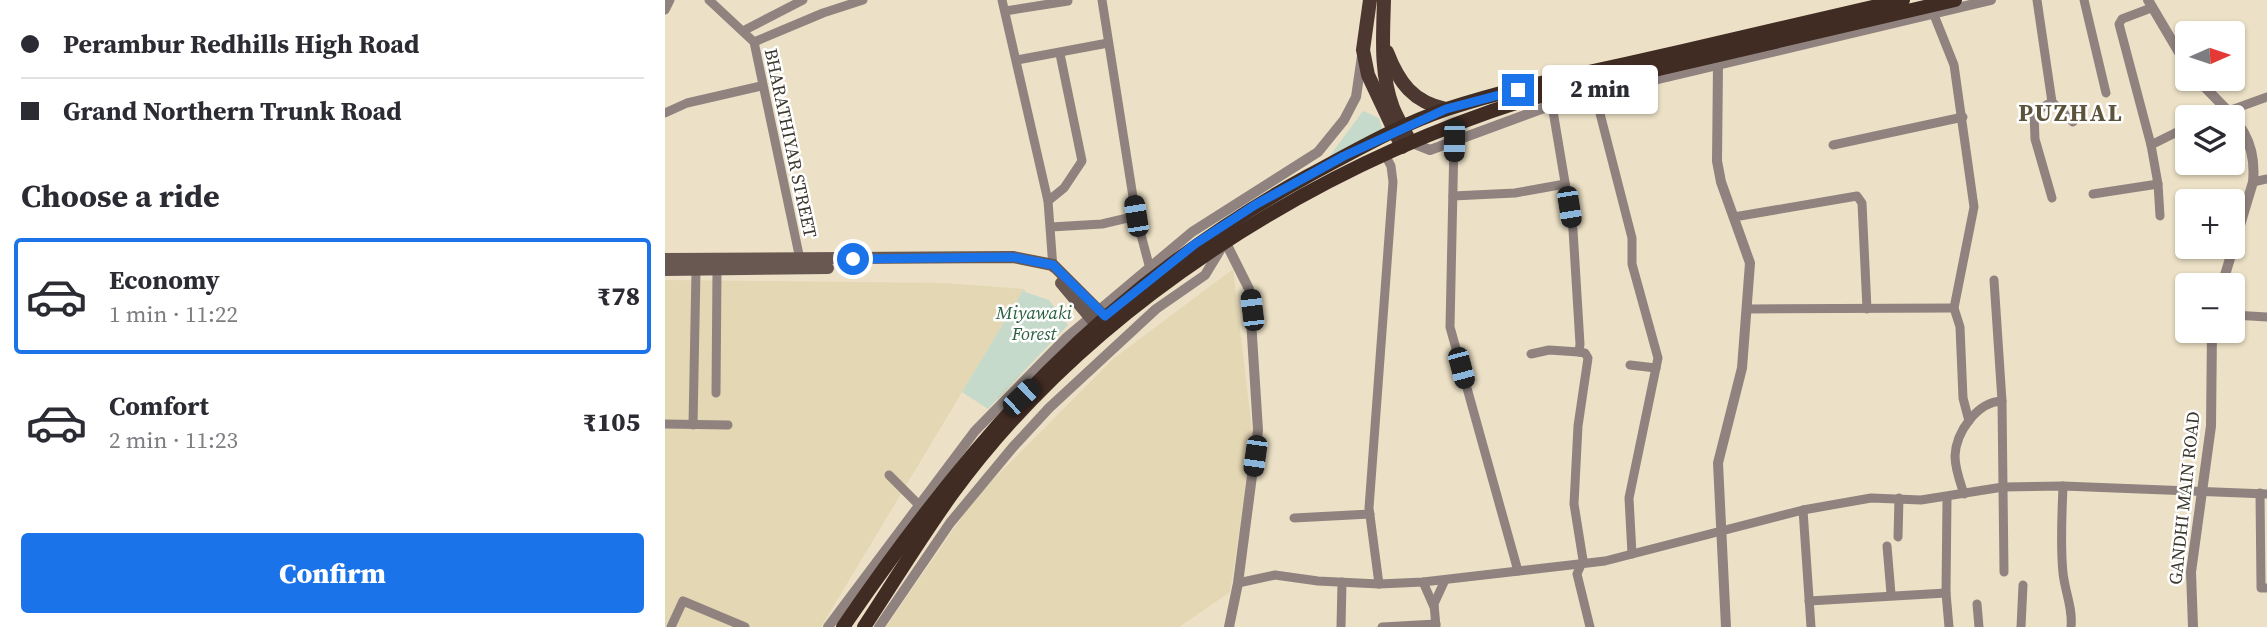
<!DOCTYPE html>
<meta charset="utf-8">
<style>
:root{--surface:#fff;--page:#f2f2f3;--text:#2b2b33;--muted:#7c7c81;--line:#e1e1e2;--accent:#1a73e8}
body{margin:0;font-family:"Source Serif 4",serif;background:var(--page);color:var(--text);height:100vh;display:flex;flex-direction:column;font-size:26px;white-space:nowrap}
*{box-sizing:border-box;margin:0}
p{font-size:23px;color:var(--muted)}
.icon{flex:none;width:38px;height:38px;fill:none;stroke:currentColor;stroke-width:2;stroke-linecap:round;stroke-linejoin:round}
.map{position:relative;flex:1;overflow:hidden}
.drawer{display:flex;flex-direction:column;background:var(--surface);width:665px}
.drawer>*{flex:none}
.banner{display:grid;align-content:center;height:154px;padding:0 21px;background:var(--surface)}
.needle{width:46px;rotate:87deg}
.tools{position:absolute;left:1510px;top:21px;display:grid;gap:14px}
.tools a{display:grid;place-items:center;width:70px;height:70px;border-radius:7px;background:var(--surface);box-shadow:0 2px 5px #0004;font-size:35px}
.end{position:absolute;width:32px;height:32px;margin:-16px;border:9px solid #1a73e8;background:#fff;box-shadow:0 0 0 4px #fff}
.from{border-radius:50%}
.bubble{position:absolute;height:49px;border-radius:7px;background:var(--surface);box-shadow:0 2px 5px #0004;font-size:23px;font-weight:800;line-height:49px;text-align:center}
.car{position:absolute;width:21px;height:42px;margin:-21px -10px;border-radius:9px;box-shadow:0 0 5px 2px #0007;background:linear-gradient(#222 24%,#8ab4d8 0 40%,#222 0 76%,#8ab4d8 0 86%,#222 0)}
.banner b{display:flex;align-items:center;gap:24px;height:66px;font-size:26px}
.banner b+b{border-top:2px solid var(--line)}
.banner i{width:18px;height:18px;background:var(--text)}
ul{padding:0;list-style:none}
li{display:flex;align-items:center;gap:21px;height:116px;margin:0 14px 10px;padding:0 7px;border:4px solid transparent;border-radius:7px}
li div{flex:1}
li b{display:block;font-size:26px}
li em{font-style:normal;font-weight:800}
li.on{border-color:var(--accent)}
li>.icon{width:63px;height:63px;stroke-width:1.5}
h2{padding:0 21px;font-size:32px;line-height:84px}
.primary-button{display:flex;gap:14px;margin-top:auto;padding:14px 21px}
.primary-button a{flex:1;height:80px;border-radius:7px;background:var(--accent);color:#fff;font-size:28px;font-weight:800;line-height:80px;text-align:center}
main{display:flex;flex:1;min-height:0}
.map>svg:first-child{display:block}
</style>
<main>
<section class="drawer">
<div class="banner">
<b><i class="from"></i>Perambur Redhills High Road</b>
<b><i></i>Grand Northern Trunk Road</b>
</div>
<h2>Choose a ride</h2>
<ul>
<li class="on"><svg class="icon" aria-label="car" viewBox="0 0 24 24"><path d="M5 17H2v-5l4-1 3-4h7l3 4 3 1v5h-3M9 17h6M6 11h13"/><circle cx="7" cy="17" r="2"/><circle cx="17" cy="17" r="2"/></svg><div><b>Economy</b><p>1 min · 11:22</p></div><em>₹78</em></li>
<li><svg class="icon" aria-label="car" viewBox="0 0 24 24"><path d="M5 17H2v-5l4-1 3-4h7l3 4 3 1v5h-3M9 17h6M6 11h13"/><circle cx="7" cy="17" r="2"/><circle cx="17" cy="17" r="2"/></svg><div><b>Comfort</b><p>2 min · 11:23</p></div><em>₹105</em></li>
</ul>
<div class="primary-button"><a>Confirm</a></div>
</section>
<div class="map">
<svg width="1602" height="627" viewBox="0 0 1602 627">
<rect width="100%" height="100%" fill="#ece1c6"/>
<!-- built -->
<g fill="#e4d7b4">
<path d="M568,269L588,439L565,592L514,627H221L310,498L448,359Z"/>
<path d="M0,280L280,283L359,289L156,627H0Z"/>
</g>
<!-- green -->
<g fill="#c5dacb">
<path d="M698,111L714,118L717,129L664,157Z"/>
<path d="M359,289L360,292L384,300L403,325L323,409L297,392Z"/>
</g>
<g fill="none" stroke-linecap="round" stroke-linejoin="round">
<!-- minor -->
<g stroke="#90837f" stroke-width="9">
<path d="M44,0L89,42L136,264"/>
<path d="M337,0L383,201L388,268"/>
<path d="M437,0L471,216L484,265"/>
<path d="M1372,0L1387,102L1369,112L1370,139L1387,198"/>
<path d="M1419,0L1441,93"/>
<path d="M0,10L5,0"/>
<path d="M340,11L403,1"/>
<path d="M1269,15L1289,65L1309,207L1289,308L1295,327L1298,398L1304,421"/>
<path d="M78,31L138,0"/>
<path d="M89,42L158,13L198,0"/>
<path d="M352,60L443,43"/>
<path d="M930,94L967,238V264L993,358L964,498L967,554"/>
<path d="M1387,102L1408,122"/>
<path d="M0,113L22,103L96,86"/>
<path d="M1547,117L1602,97"/>
<path d="M789,141L785,327L853,571"/>
<path d="M1168,145L1298,117"/>
<path d="M1486,145L1454,24L1457,19L1486,8"/>
<path d="M720,155L726,166L728,182L704,508L714,584L758,582L940,561L1138,510L1206,498L1256,500L1338,487L1398,486L1602,494"/>
<path d="M1588,182L1602,179"/>
<path d="M1428,194L1493,184"/>
<path d="M788,196L850,193L900,184"/>
<path d="M383,201L399,188L417,161L395,54"/>
<path d="M1495,216L1493,184L1486,145L1522,127"/>
<path d="M1069,217L1192,196L1197,203L1202,309"/>
<path d="M386,227L437,224L471,216"/>
<path d="M1329,280L1337,401L1339,572"/>
<path d="M1083,309L1289,308"/>
<path d="M1568,315L1602,317"/>
<path d="M914,352L920,353L923,358L913,426L909,504L918,560L912,574L925,627"/>
<path d="M866,354L884,350L914,352L915,344L908,230L887,105"/>
<path d="M965,365L991,368"/>
<path d="M51,393L52,270"/>
<path d="M0,424L63,425"/>
<path d="M28,425L31,270"/>
<path d="M224,475L254,505"/>
<path d="M1398,486C1397,515 1395,544 1398,573C1400,592 1408,608 1406,627"/>
<path d="M1595,493L1596,585V588H1602"/>
<path d="M1299,494C1295,482 1290,469 1290,456C1291,432 1312,402 1337,401"/>
<path d="M1282,498L1281,593L1284,627"/>
<path d="M1138,510L1146,627"/>
<path d="M629,518L705,514"/>
<path d="M1233,537L1234,498"/>
<path d="M1222,546L1226,594"/>
<path d="M758,582L769,607"/>
<path d="M573,583L610,575L653,581L714,584"/>
<path d="M1144,601L1281,593"/>
<path d="M1312,604L1314,627"/>
<path d="M6,627L18,601L80,627"/>
<path d="M676,627L677,582"/>
<path d="M717,627L771,624"/>
<path d="M771,627L769,604L780,580"/>
<path d="M1356,627L1358,585"/>
</g>
<!-- tertiary -->
<g stroke="#90837f" stroke-width="10">
<path d="M1483,0L1522,66"/>
<path d="M1053,65L1052,161L1056,182L1085,263L1077,368L1053,463L1061,627"/>
<path d="M1532,79C1563,113 1593,131 1588,182L1557,285"/>
<path d="M745,142L765,150L887,105L930,94L1326,0"/>
<path d="M560,241L584,289L593,430L573,583L564,627"/>
<path d="M163,627L310,431L402,337L527,232L653,152L679,120L691,97L697,56"/>
<path d="M214,627L285,523L348,447L384,408L491,309L540,275L557,247"/>
<path d="M1528,627L1526,572L1546,426L1547,331"/>
</g>
<!-- secondary -->
<g stroke="#695751" stroke-width="12">
<path d="M0,259L348,257L388,265L447,324"/>
<path d="M0,270L163,268"/>
<path d="M396,283L438,333"/>
</g>
<!-- primary -->
<g stroke="#4d3831" stroke-width="14">
<path d="M705,0L698,50L703,75L737,147"/>
<path d="M719,0C718,37 715,73 728,108C733,120 740,131 745,142"/>
<path d="M722,52C734,83 748,102 781,109"/>
</g>
<!-- trunk -->
<g stroke="#412c24" stroke-width="14">
<path d="M178,627C308,437 438,288 643,176C688,152 734,125 782,109C843,89 907,76 969,62C1059,42 1149,21 1238,0"/>
<path d="M199,627C228,583 256,537 287,494C423,308 643,169 860,100L1290,0"/>
</g>
</g>
<g fill="none" stroke-linecap="round" stroke-linejoin="round">
<!-- route -->
<path stroke="#1a73e8" stroke-width="9" d="M188,259L348,257L388,265L440,316L530,244L590,205L679,156L781,109L853,90"/>
</g>
<g text-anchor="middle" dominant-baseline="central" stroke-width="5" stroke-linejoin="round" paint-order="stroke">
<!-- street labels -->
<g font-size="18" fill="#3c382e" stroke="#fff">
<text transform="translate(126 143) rotate(78)">BHARATHIYAR STREET</text>
<text transform="translate(1519 498) rotate(-84)">GANDHI MAIN ROAD</text>
</g>
<!-- park labels -->
<g font-size="18" font-style="italic" fill="#2b603f" stroke="#fff">
<text x="369" y="312">Miyawaki<tspan x="369" dy="21">Forest</tspan></text>
</g>
<!-- district labels -->
<g font-size="24" font-weight="bold" letter-spacing="2" fill="#5c533b" stroke="#fff">
<text x="1406" y="112">PUZHAL</text>
</g>
</g>
</svg>
<div class="tools">
<a><svg class="needle" viewBox="-14 -14 28 28"><path d="M0-13l5 13h-10z" fill="#e53935"/><path d="M0 13l5-13h-10z" fill="#7c7c81"/></svg></a>
<a><svg class="icon" aria-label="layers" viewBox="0 0 24 24"><path d="M12 4l9 5-9 5-9-5zM3 14l9 5 9-5"/></svg></a>
<a>+</a>
<a>−</a>
</div>
<i class="end from" style="left:188px;top:259px"></i>
<i class="end" style="left:853px;top:90px"></i>
<div class="bubble" style="left:877px;top:65px;width:116px">2 min</div>
<i class="car" style="left:789px;top:141px;rotate:181deg"></i>
<i class="car" style="left:904px;top:207px;rotate:171deg"></i>
<i class="car" style="left:471px;top:216px;rotate:351deg"></i>
<i class="car" style="left:587px;top:310px;rotate:353deg"></i>
<i class="car" style="left:796px;top:368px;rotate:165deg"></i>
<i class="car" style="left:356px;top:397px;rotate:46deg"></i>
<i class="car" style="left:590px;top:456px;rotate:188deg"></i>
</div>
</main>
